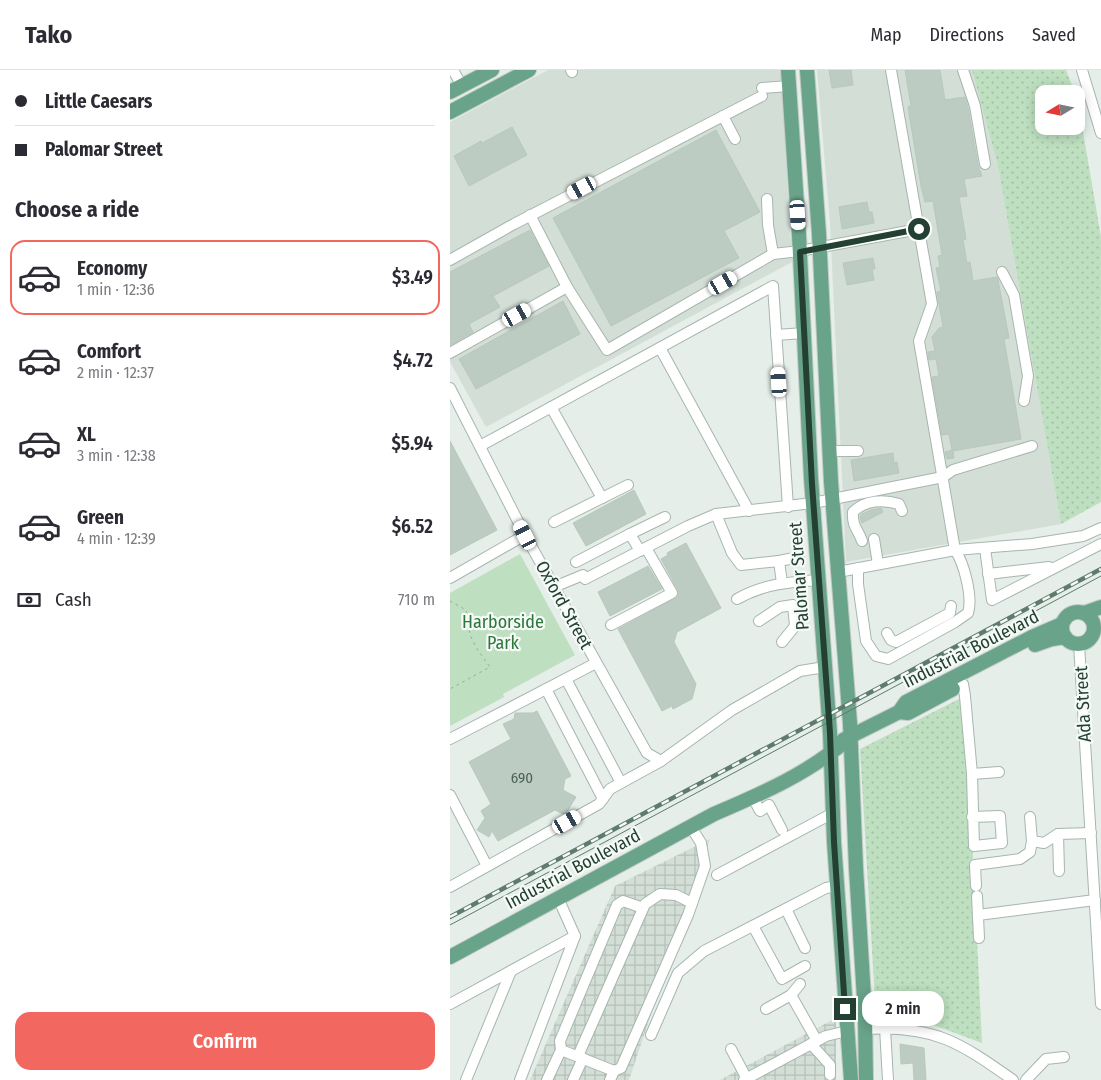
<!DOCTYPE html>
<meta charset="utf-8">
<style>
:root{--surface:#fff;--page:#f2f2f3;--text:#2b2b33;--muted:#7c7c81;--line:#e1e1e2;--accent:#f2675f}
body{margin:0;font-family:"Fira Sans Condensed",sans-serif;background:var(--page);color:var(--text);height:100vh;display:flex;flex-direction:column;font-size:19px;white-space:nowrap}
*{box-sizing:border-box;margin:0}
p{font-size:16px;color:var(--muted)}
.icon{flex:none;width:28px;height:28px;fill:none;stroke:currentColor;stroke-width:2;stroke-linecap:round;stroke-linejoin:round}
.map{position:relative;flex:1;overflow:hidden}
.panel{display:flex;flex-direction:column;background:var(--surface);width:450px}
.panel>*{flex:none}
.hud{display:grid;align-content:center;height:110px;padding:0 15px;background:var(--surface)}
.needle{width:32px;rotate:260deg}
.controls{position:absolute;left:585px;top:15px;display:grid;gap:10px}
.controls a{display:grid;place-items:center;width:50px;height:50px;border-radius:10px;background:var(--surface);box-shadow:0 2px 12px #0003;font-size:25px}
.end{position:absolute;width:22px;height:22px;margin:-11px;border:6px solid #234033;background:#fff;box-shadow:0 0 0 2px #fff}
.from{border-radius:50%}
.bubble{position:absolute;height:35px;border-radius:15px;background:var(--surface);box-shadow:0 2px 12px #0003;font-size:16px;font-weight:600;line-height:35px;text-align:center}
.car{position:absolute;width:15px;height:30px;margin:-15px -8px;border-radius:6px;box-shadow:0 0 4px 1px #0007;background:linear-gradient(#fff 24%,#345 0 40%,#fff 0 76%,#345 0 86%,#fff 0)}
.hud b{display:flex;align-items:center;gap:18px;height:48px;font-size:19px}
.hud b+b{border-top:1px solid var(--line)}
.hud i{width:12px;height:12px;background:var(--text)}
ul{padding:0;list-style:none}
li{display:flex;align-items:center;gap:15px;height:75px;margin:0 10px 8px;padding:0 5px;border:2px solid transparent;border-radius:15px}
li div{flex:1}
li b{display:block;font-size:19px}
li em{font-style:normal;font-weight:600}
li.current{border-color:var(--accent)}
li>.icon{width:45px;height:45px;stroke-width:1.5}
h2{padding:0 15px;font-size:22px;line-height:60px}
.pay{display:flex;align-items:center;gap:12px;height:55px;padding:0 15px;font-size:19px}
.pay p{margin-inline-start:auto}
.action{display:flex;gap:10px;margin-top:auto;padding:10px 15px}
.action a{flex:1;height:58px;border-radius:15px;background:var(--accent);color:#fff;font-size:20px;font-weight:600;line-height:58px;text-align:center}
header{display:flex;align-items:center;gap:30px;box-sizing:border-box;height:70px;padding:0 25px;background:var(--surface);border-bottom:1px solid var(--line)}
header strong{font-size:24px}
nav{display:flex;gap:28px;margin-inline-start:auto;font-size:18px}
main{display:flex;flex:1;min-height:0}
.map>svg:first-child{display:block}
</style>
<header>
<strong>Tako</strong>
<nav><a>Map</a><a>Directions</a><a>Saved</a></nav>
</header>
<main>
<section class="panel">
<div class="hud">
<b><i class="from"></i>Little Caesars</b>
<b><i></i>Palomar Street</b>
</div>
<h2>Choose a ride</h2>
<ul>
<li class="current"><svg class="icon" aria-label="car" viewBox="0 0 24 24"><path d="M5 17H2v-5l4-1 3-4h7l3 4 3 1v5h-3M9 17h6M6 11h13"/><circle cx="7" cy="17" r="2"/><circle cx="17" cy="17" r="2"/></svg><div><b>Economy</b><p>1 min · 12:36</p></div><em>$3.49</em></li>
<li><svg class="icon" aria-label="car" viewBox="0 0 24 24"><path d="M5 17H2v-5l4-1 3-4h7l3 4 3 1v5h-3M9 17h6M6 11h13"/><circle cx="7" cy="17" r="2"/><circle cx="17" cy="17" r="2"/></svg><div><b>Comfort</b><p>2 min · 12:37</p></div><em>$4.72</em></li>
<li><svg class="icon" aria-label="car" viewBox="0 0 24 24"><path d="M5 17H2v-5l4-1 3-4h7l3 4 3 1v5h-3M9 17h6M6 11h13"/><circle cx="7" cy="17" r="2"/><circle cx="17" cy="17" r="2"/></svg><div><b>XL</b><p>3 min · 12:38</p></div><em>$5.94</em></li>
<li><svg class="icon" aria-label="car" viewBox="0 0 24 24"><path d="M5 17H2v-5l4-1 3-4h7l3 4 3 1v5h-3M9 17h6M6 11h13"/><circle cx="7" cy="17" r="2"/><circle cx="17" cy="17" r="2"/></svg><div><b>Green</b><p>4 min · 12:39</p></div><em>$6.52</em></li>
</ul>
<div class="pay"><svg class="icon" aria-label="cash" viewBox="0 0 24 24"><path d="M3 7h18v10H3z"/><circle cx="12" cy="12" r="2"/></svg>Cash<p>710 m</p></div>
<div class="action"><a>Confirm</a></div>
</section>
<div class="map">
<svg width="651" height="1010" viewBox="0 0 651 1010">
<defs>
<pattern id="industrial-grid" width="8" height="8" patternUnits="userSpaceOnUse" patternTransform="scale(1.25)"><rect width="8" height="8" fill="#d3ded7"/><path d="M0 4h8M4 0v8" fill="none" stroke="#b5c0b9"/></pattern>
<pattern id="grass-dots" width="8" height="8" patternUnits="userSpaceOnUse" patternTransform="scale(1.25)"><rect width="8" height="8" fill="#bedfc0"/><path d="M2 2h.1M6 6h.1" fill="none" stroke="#a3c0a5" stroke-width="1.8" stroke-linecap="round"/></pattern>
</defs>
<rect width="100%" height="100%" fill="#e5eee8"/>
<!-- built -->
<g fill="#d3ded7">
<path d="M98,0H331L342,192L36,357L0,292V52Z"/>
<path d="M367,0H522L548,96L611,454L396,492L380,153Z"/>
</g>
<!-- industrial -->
<g fill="url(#industrial-grid)">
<path d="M260,769L179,1010H80L165,816Z"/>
<path d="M386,948V1010H270Z"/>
</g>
<!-- grass -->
<g fill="url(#grass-dots)">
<path d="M522,0H616L625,24H594V56H626V28L628,33L651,167V432L611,454L548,96Z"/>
<path d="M515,626L532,973L478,953L426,947L410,679Z"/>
</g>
<!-- park -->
<path fill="#bedfc0" d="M70,484L125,585L53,624L54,627L0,656V523Z"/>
<!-- building -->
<g fill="#bdccc3" stroke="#b7c8bd">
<path d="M379,0H401L403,15L382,18Z"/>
<path d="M455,0H490L495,30L515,27L518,38L528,95L532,106L514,109L517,126L509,127L516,169L513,170L517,193L520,192L523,211L547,207L548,210L559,268L554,269L571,369L503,381L504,388L497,389L495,382L502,380L499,364L492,365L482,307L489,306L486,289L479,290L478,282L485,281L482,267L489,258L493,257L487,222L491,221L486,198L490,197L488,186L492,185L483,131L475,132L471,116L458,37L461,36Z"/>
<path d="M62,57L77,85L19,116L4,86L31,71L32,73Z"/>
<path d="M266,60L310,142L274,161L289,188L161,256L103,148Z"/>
<path d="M417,132L419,142H422L424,153L392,159L389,137Z"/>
<path d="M80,160L99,196L43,226L50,237L19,254L23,262L0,275V202Z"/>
<path d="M423,188L425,199H422L424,210L397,215L393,193Z"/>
<path d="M113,231L130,264L26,319L9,289Z"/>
<path d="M0,371L47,460L0,485Z"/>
<path d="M443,383L444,393L447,392L449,403L404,411L401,390Z"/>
<path d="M184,420L196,444L136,476L123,453Z"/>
<path d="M431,438L433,442L412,453L410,447L412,444L421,440Z"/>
<path d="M236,473L271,538L227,562L224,572L246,614L242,629L223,639L222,636L212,641L168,559L228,527V520L211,489L218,485L217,483Z"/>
<path d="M198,496L212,519L160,546L148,522Z"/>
<path d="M87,641L121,706L115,709L113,720L126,727L115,745L105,740L48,771L42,761L39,767L27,760L35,748L31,741L41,734L19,692L61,669L53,654L64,649L65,643H83Z"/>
<path d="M450,974L474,978L476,1010H464L463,993L451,994Z"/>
</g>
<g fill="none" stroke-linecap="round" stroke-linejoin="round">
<defs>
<g id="minor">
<path d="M3,0L12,16"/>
<path d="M121,0L122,2"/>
<path d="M513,0L525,36L535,94"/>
<path d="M632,0L651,63"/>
<path d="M312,18L339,16"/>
<path d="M273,46L285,69"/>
<path d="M80,145L117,217L157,280L323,184L318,155L317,129"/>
<path d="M323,184L350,181L469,159"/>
<path d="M0,190L64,154L312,26"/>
<path d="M552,202L564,225L578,306L574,331"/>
<path d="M326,265L354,263"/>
<path d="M210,278L299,441"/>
<path d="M0,283L117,217"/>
<path d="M0,318L75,465L197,683L211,691"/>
<path d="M101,337L152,428"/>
<path d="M30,376L323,216L338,437"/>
<path d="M380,381H408"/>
<path d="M104,452L178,415"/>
<path d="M424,469L428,494"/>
<path d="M412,471C408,459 402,457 403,442C415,430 433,429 449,434L452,441"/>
<path d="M535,478L542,530L651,474"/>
<path d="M190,481L180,464L215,447"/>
<path d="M329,491L291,495L282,483L266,444L363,433L493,407L503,400L582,376"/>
<path d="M126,492L180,464"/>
<path d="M408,498V514L416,571L426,586L438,589L505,552L518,543C523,527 514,493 505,480L469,271L482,234L441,0"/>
<path d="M388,502L505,480L582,474L633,466L651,458"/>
<path d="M538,504L599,497"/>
<path d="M0,508L75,465"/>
<path d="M135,509L238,456L266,444"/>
<path d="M332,513L329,491L349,487"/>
<path d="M104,517L133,505"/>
<path d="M287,529C313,514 339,512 369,510"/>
<path d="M309,551L330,537L343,535L345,556L332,572"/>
<path d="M161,555L222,523L196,478"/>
<path d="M437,563L441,570L446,572L500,543L501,536"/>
<path d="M629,574L651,934"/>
<path d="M116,609L171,713"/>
<path d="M513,614L515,626L522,704L524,776L552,773L550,746L522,747"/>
<path d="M96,619L153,729"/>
<path d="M0,669L146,593"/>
<path d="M522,704L549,702"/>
<path d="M0,725L37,796"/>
<path d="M303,728L310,741L319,735L332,760"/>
<path d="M580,747L582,771L594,773L608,764"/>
<path d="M609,801L608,764L641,763"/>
<path d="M267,805L383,743"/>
<path d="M526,816L525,795L570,789L580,782L582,771"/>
<path d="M0,817L149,734L160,719L211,691L282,640L350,601L375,597"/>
<path d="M527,826L529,868"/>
<path d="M336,839L355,878"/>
<path d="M528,845L645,830"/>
<path d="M303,856L332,909L355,896"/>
<path d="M341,925L350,914"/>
<path d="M0,934L125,866"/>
<path d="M316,939L341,925L367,971"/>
<path d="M435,958L438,1010"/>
<path d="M415,959C484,955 509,972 563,1010"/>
<path d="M201,965L228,903L254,881L376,818L387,816"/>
<path d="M361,974L380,995V1005"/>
<path d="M281,979L297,1009"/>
<path d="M111,980L110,971L167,835L173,831L193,838"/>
<path d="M128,986L195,834L210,824L226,825L242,833"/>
<path d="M16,1010L61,901"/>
<path d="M70,1010L125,866L108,828"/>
<path d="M97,1010L111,980L164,1001"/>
<path d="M123,1010L133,988"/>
<path d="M160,1010L164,1001L171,998L238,845L255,796L251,773L241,757"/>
<path d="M294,1010L376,966L397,961"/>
<path d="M576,1010L596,989L614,987"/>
</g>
<g id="major">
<path d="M338,0L349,165L361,408L380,663L384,772L401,1010"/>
<path d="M357,0L369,164L381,412L400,653L406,798L415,944L416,1010"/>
<path d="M0,22L42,0"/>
<path d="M0,42L79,0"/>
<circle cx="628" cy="558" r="16"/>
<path d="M634,543L651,537"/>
<path d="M585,575L602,569L615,567"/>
<path d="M449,642L458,643L503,619"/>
<path d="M393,670L449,642L456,632L582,567L612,554"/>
<path d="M0,887L264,744C311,724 362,702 400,667"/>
</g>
</defs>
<!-- minor casing -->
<use href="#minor" stroke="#a7b6ae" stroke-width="12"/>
<!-- major casing -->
<use href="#major" stroke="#c1cac6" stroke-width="16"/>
<!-- path -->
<path stroke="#85b19b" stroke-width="1" stroke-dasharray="2.5 4" stroke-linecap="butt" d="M0,531L16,540C19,569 23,574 40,597L0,619"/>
<!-- minor -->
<use href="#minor" stroke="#fff" stroke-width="10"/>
<!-- major -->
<use href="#major" stroke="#69a389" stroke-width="14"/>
<!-- tram -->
<path stroke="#5e7b6e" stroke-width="1" d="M0,855L651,506"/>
<defs>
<path id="rail" d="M0,847L651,499"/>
</defs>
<!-- rail casing -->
<use href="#rail" stroke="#5e7b6e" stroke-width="4.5"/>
<!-- rail -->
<use href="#rail" stroke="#f5faf7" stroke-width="2.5" stroke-dasharray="8" stroke-linecap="butt"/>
</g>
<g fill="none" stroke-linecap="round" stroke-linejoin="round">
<!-- route -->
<path stroke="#234033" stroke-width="6" d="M395,939L384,772L380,663L362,414L350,182L469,159"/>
</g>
<g text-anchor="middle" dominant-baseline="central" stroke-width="4.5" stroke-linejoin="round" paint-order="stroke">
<!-- number labels -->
<g font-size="15" fill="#4a6357">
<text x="72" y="708">690</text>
</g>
<!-- street labels -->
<g font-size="18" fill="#234033" stroke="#f5faf7">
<text transform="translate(349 506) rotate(-94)">Palomar Street</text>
<text transform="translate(114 535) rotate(61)">Oxford Street</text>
<text transform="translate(521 579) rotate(-27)">Industrial Boulevard</text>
<text transform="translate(633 634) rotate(-93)">Ada Street</text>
<text transform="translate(123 799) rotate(-28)">Industrial Boulevard</text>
</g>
<!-- park labels -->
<g font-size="18" fill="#2d773c" stroke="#f5faf7">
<text x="53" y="552">Harborside<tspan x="53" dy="21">Park</tspan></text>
</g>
</g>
</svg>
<div class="controls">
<a><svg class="needle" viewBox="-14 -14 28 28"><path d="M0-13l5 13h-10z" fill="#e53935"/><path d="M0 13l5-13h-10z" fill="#7c7c81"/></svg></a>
</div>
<i class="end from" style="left:469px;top:159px"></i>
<i class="end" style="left:395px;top:939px"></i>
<div class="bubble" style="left:412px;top:921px;width:82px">2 min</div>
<i class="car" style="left:132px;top:118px;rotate:242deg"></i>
<i class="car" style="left:348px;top:145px;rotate:176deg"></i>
<i class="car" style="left:273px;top:213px;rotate:60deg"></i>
<i class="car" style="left:67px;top:245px;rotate:61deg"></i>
<i class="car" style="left:329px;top:312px;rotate:356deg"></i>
<i class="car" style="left:75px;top:465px;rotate:333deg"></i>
<i class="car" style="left:117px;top:752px;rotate:60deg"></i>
</div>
</main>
